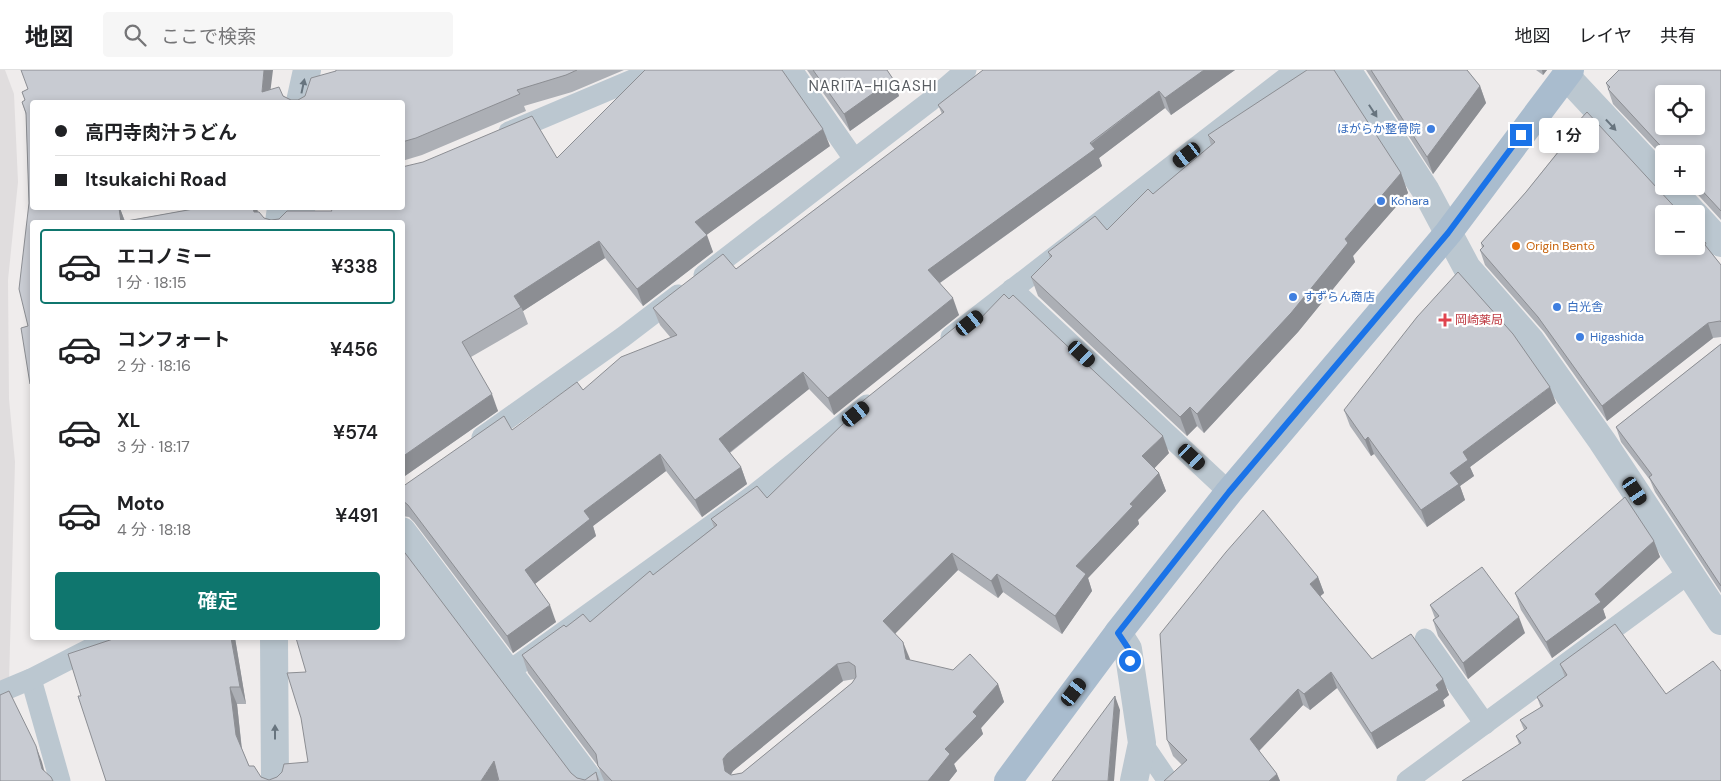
<!DOCTYPE html>
<html lang="ja">
<meta charset="utf-8">
<style>
:root{--surface:#fff;--page:#f6f6f6;--text:#202124;--muted:#757577;--line:#e0e0e0;--accent:#0f766e}
body{margin:0;font-family:"DM Sans","Noto Sans JP",sans-serif;background:var(--page);color:var(--text);height:100vh;display:flex;flex-direction:column;font-size:19px;white-space:nowrap}
*{box-sizing:border-box;margin:0}
p{font-size:16px;color:var(--muted)}
.icon{flex:none;width:28px;height:28px;fill:none;stroke:currentColor;stroke-width:2;stroke-linecap:round;stroke-linejoin:round}
.map{position:relative;flex:1;overflow:hidden}
.panel{position:absolute;left:30px;top:150px;width:375px;height:420px;display:flex;flex-direction:column;background:var(--surface);border-radius:5px;box-shadow:0 2px 8px #0003}
.panel>*{flex:none}
.guide{position:absolute;left:30px;top:30px;width:375px;height:110px;border-radius:5px;box-shadow:0 2px 8px #0003;display:grid;align-content:center;height:110px;padding:0 25px;background:var(--surface)}
.buttons{position:absolute;left:1655px;top:15px;display:grid;gap:10px}
.buttons a{display:grid;place-items:center;width:50px;height:50px;border-radius:5px;background:var(--surface);box-shadow:0 2px 8px #0003;font-size:25px}
.end{position:absolute;width:22px;height:22px;margin:-11px;border:6px solid #1a73e8;background:#fff;box-shadow:0 0 0 2px #fff}
.from{border-radius:50%}
.bubble{position:absolute;height:35px;border-radius:5px;background:var(--surface);box-shadow:0 2px 8px #0003;font-size:16px;font-weight:600;line-height:35px;text-align:center}
.car{position:absolute;width:15px;height:30px;margin:-15px -8px;border-radius:6px;box-shadow:0 0 4px 1px #0007;background:linear-gradient(#222 24%,#8ab4d8 0 40%,#222 0 76%,#8ab4d8 0 86%,#222 0)}
.guide b{display:flex;align-items:center;gap:18px;height:48px;font-size:19px}
.guide b+b{border-top:1px solid var(--line)}
.guide i{width:12px;height:12px;background:var(--text)}
ul{padding:9px 0 0;list-style:none}
li{display:flex;align-items:center;gap:15px;height:75px;margin:0 10px 8px;padding:0 15px;border:2px solid transparent;border-radius:5px}
li div{flex:1}
li b{display:block;font-size:19px}
li em{font-style:normal;font-weight:600}
li.selected{border-color:var(--accent)}
li>.icon{width:45px;height:45px;stroke-width:1.5}
.button{display:flex;gap:10px;margin-top:auto;padding:10px 25px}
.button a{flex:1;height:58px;border-radius:5px;background:var(--accent);color:#fff;font-size:20px;font-weight:600;line-height:58px;text-align:center}
header{display:flex;align-items:center;gap:30px;box-sizing:border-box;height:70px;padding:0 25px;background:var(--surface);border-bottom:1px solid var(--line)}
header strong{font-size:24px}
nav{display:flex;gap:28px;margin-inline-start:auto;font-size:18px}
.search{width:350px;height:45px;background:var(--page);display:flex;align-items:center;gap:12px;box-sizing:border-box;padding:0 18px;border-radius:5px;color:var(--muted);font-size:19px}
.map>svg:first-child{display:block}
</style>
<header>
<strong>地図</strong>
<div class="search"><svg class="icon" aria-label="search" viewBox="0 0 24 24"><circle cx="10" cy="10" r="6"/><path d="M15 15l6 6"/></svg>ここで検索</div>
<nav><a>地図</a><a>レイヤ</a><a>共有</a></nav>
</header>
<div class="map">
<svg width="1721" height="711" viewBox="0 0 1721 711">
<rect width="100%" height="100%" fill="#efecec"/>
<!-- education -->
<path fill="#e0ddde" d="M0,0H5L14,24L18,112L8,210L9,329L15,392L9,612L0,615Z"/>
<g fill="none" stroke-linecap="round" stroke-linejoin="round">
<!-- service -->
<g stroke="#bbc7d0" stroke-width="21">
<path d="M792,0L854,89"/>
<path d="M509,62L656,0"/>
<path d="M280,147L305,138"/>
<path d="M704,205L929,32L966,0"/>
<path d="M1012,219L1229,422"/>
<path d="M951,267L1296,0"/>
<path d="M482,367L623,267L678,225"/>
<path d="M1425,569L1485,654"/>
<path d="M508,602L755,424L867,335"/>
<path d="M31,609L60,711"/>
<path d="M0,622L31,609L111,568"/>
<path d="M1142,673L1168,711"/>
<path d="M1407,711L1689,503"/>
</g>
<!-- minor -->
<g stroke="#bbc7d0" stroke-width="28">
<path d="M1347,0L1426,121L1467,198L1531,271L1602,371L1721,551"/>
<path d="M1566,6L1664,111"/>
<path d="M300,32L307,0"/>
<path d="M1668,116L1694,144"/>
<path d="M1696,146L1721,173"/>
<path d="M279,152L281,138"/>
<path d="M402,461L590,711"/>
<path d="M1118,563L1128,579L1142,673L1134,711"/>
<path d="M274,568L275,711"/>
</g>
<!-- primary -->
<path stroke="#a9bcce" stroke-width="28" d="M1008,711L1118,563L1229,422L1448,163L1570,0"/>
</g>
<!-- wall -->
<g fill="#acafb5" fill-rule="evenodd">
<path d="M336,0H624L572,22L524,36L526,41L422,85L402,91V32H32L120,139L125,151L199,138H257L258,142L264,148L271,150L332,141L557,88L830,76L706,165L713,182L643,236L605,188L523,241L528,254L471,287L498,341L402,408V152H32V321L30,314L28,256L29,133L26,45L22,32L25,30L22,22L28,19H270L291,30H298L305,26L336,1Z"/>
<path d="M807,0H887L893,9L899,26L850,61Z"/>
<path d="M983,0H1235L1171,45L1165,38L1099,88L1102,96L940,213L959,245L834,345L809,319L730,383L741,397L747,414L702,447L666,401L593,456L596,466L535,514L556,552L513,583L414,452L409,447L402,446V417L512,360L583,320L671,268L660,255L653,238L736,199L942,44L938,35Z"/>
<path d="M1366,0H1467L1480,16L1486,33L1433,104Z"/>
<path d="M1536,0H1547L1543,5Z"/>
<path d="M1721,0V150L1690,116H1696V84H1664V88L1613,34L1606,13Z"/>
<path d="M1575,55L1702,169L1709,180L1721,195V267L1713,268L1607,351L1544,262L1485,195L1480,180L1482,178L1481,173L1526,122L1557,83L1555,78L1576,58Z"/>
<path d="M1208,65L1401,103L1408,123L1353,186L1355,192L1298,262L1204,363L1197,356L1187,366L1038,226L1031,207L1050,188L1048,182L1107,160L1153,124L1211,75Z"/>
<path d="M976,253L1169,383L1154,398L1159,403L1166,421L1138,450L1139,454L1088,508L1092,521L1062,564L1003,522L998,528L958,500L895,563L910,590L998,614L1004,632L981,658L983,664L954,694L957,701L949,711H604L598,696L528,603L522,585L566,557L590,552L653,505L714,457L711,449L767,428L846,351L844,346ZM855,609L852,613L742,703L731,705L733,701L843,611Z"/>
<path d="M1721,274V523L1655,422L1650,410L1621,372L1616,357Z"/>
<path d="M1556,333L1470,397L1474,406L1460,416L1465,430L1427,457L1374,384L1371,386L1350,356L1344,340Z"/>
<path d="M1654,471L1660,487L1603,539L1606,548L1552,588L1521,540L1515,523Z"/>
<path d="M1318,507L1324,523L1320,526L1372,589L1443,609L1449,625L1443,630L1445,636L1377,679L1337,618L1310,640L1303,635L1259,681L1277,704L1280,711H1164L1182,695L1173,686L1167,670Z"/>
<path d="M1430,535L1525,563L1468,609L1438,566L1433,550L1435,548Z"/>
<path d="M235,568L246,634H237L242,679L249,696L261,707L269,710L571,703L577,708L585,710L596,702L600,711H499V710L498,711H106L81,626Z"/>
<path d="M1560,594L1666,624L1721,711L1519,674L1516,666L1524,660L1520,650L1541,638L1537,627L1565,607Z"/>
</g>
<!-- shaded-wall -->
<g fill="#8c8e93">
<path d="M264,0H273L269,32L262,22Z"/>
<path d="M1204,0H1235L1171,45L1165,28Z"/>
<path d="M1542,0H1547L1543,5Z"/>
<path d="M893,9L899,26L850,61L844,44Z"/>
<path d="M1480,16L1486,33L1433,104L1427,87Z"/>
<path d="M1159,21L1165,38L1099,88L1102,96L934,217L928,200Z"/>
<path d="M823,59L830,76L701,169L695,152Z"/>
<path d="M1401,103L1408,123L1353,186L1355,192L1298,262L1204,363L1197,344Z"/>
<path d="M115,138H120L125,152H121Z"/>
<path d="M253,138H257L259,152L254,142Z"/>
<path d="M707,165L713,182L643,236L637,219Z"/>
<path d="M599,171L605,188L523,241L521,237L514,226Z"/>
<path d="M953,228L959,245L834,345L828,328Z"/>
<path d="M1708,253L1713,268L1607,351L1602,336Z"/>
<path d="M803,302L809,319L725,386L719,369Z"/>
<path d="M1550,317L1556,333L1470,397L1474,406L1460,416L1465,430L1427,457L1421,440L1450,403L1463,382Z"/>
<path d="M492,324L498,341L402,408V387Z"/>
<path d="M1190,337L1197,356L1187,366L1180,347Z"/>
<path d="M1163,366L1169,383L1149,404L1142,386Z"/>
<path d="M1368,367L1374,384L1371,386L1365,370Z"/>
<path d="M660,384L666,401L593,456L596,466L531,517L525,500L584,441Z"/>
<path d="M741,397L747,414L702,447L695,430Z"/>
<path d="M1159,403L1166,421L1138,450L1139,454L1088,508L1092,521L1062,564L1055,546L1076,496L1130,434Z"/>
<path d="M1654,471L1660,487L1603,539L1606,548L1552,588L1546,572L1595,524Z"/>
<path d="M952,483L958,500L890,569L883,551Z"/>
<path d="M997,504L1003,522L998,528L991,511Z"/>
<path d="M1318,507L1324,523L1316,530L1310,514Z"/>
<path d="M550,535L556,552L513,583L507,566Z"/>
<path d="M1519,547L1525,563L1468,609L1463,593Z"/>
<path d="M231,568H235L246,634L240,617Z"/>
<path d="M903,572L910,589L912,607L906,589Z"/>
<path d="M837,594L843,611L733,701L729,707L725,701L723,689L727,684Z"/>
<path d="M1331,602L1337,618L1310,640L1304,624Z"/>
<path d="M1443,609L1449,625L1443,630L1445,636L1377,679L1371,663Z"/>
<path d="M998,614L1004,632L981,658L983,664L954,694L957,701L949,711H928L945,679L973,642Z"/>
<path d="M230,617L237,634L242,682L236,665Z"/>
<path d="M1298,619L1303,635L1255,685L1250,669Z"/>
<path d="M1115,626L1120,640L1114,711H1108Z"/>
<path d="M36,676L42,692L47,711L42,699Z"/>
<path d="M494,691L500,708L498,711H481Z"/>
<path d="M1277,704L1280,711H1269Z"/>
</g>
<!-- building -->
<g fill="#c8cbd2" stroke="#8c8e93" fill-rule="evenodd">
<path d="M21,0H264L262,22L279,17L283,26L291,30H298L305,26L311,8L336,1V0H577L566,5L517,20L520,24L416,68L402,72V32H32V138H119L121,152L199,138H253L254,142H259L264,148L271,150L279,149L287,141H332L330,138H402V97L423,92L532,46L557,88L645,0H782L823,59L695,152L707,165L637,219L599,171L514,226L521,237L462,272L492,324L402,387V152H32V314H30L21,258L28,256L19,219L29,133L26,43L22,32L25,30L22,22L28,19Z"/>
<path d="M813,0H887L893,9L844,44Z"/>
<path d="M983,0H1204L1165,28L1159,21L1090,73L1095,79L928,200L953,228L828,328L803,302L719,369L741,397L695,430L660,384L584,441L590,449L525,500L550,535L507,566L408,435L402,430V417L504,346L512,360L577,312L583,320L621,287L677,265L653,238L723,184L736,199L944,42L938,35Z"/>
<path d="M1307,0H1334L1401,103L1345,169L1348,173L1291,243L1197,344L1190,337L1180,347L1031,207L1052,186L1048,182L1095,146L1107,160L1148,119L1153,124L1215,72L1208,65Z"/>
<path d="M1371,0H1467L1480,16L1427,87Z"/>
<path d="M1619,0H1721V141L1696,114V84H1668L1608,19L1610,17L1606,13ZM1664,24H1696V56H1664Z"/>
<path d="M1587,42L1681,144H1664V176H1696V160L1701,165L1699,166L1706,173L1705,175L1721,195V252L1720,251L1708,253L1602,336L1538,247L1480,180L1484,176L1481,173L1526,122L1559,81L1555,78L1577,57L1575,55Z"/>
<path d="M1458,202L1513,264L1550,317L1463,382L1468,390L1450,403L1459,414L1421,440L1368,367L1365,370L1344,340L1417,247Z"/>
<path d="M1004,224L1009,229L1013,225L1163,366L1142,386L1159,403L1130,434L1133,436L1076,496L1086,504L1055,546L997,504L991,511L952,483L883,551L903,572L906,589L953,600L970,584L998,614L973,642L977,646L945,679L950,684L928,711H612L598,696L596,684L522,585L564,555L566,557L583,544L590,552L650,501L653,505L717,455L711,449L757,416L767,428L848,349L844,346L969,246L976,253ZM849,592L855,596L856,607L852,613L742,703L731,705L725,701L723,689L727,684L837,594Z"/>
<path d="M1721,274V516L1649,407L1652,405L1616,357Z"/>
<path d="M1625,427L1654,471L1595,524L1601,532L1546,572L1515,523Z"/>
<path d="M1263,440L1318,507L1310,514L1372,589L1411,564L1443,609L1436,615L1439,620L1371,663L1331,602L1304,624L1298,619L1250,669L1277,704L1269,711H1164L1187,690L1167,670L1160,564L1226,482Z"/>
<path d="M402,479L571,703L577,708L585,710L596,702L598,711H499L494,691L481,711H106L78,626H81L68,584L116,568H231L240,617H230L236,665L249,696H254L261,707L269,710L277,707L282,702L284,694L308,692L301,648L287,603L306,602L296,568H402Z"/>
<path d="M1482,497L1519,547L1463,593L1433,550L1439,546L1430,535Z"/>
<path d="M1615,554L1666,624L1713,591L1721,601V711H1462L1521,673L1516,666L1527,658L1520,650L1543,636L1537,627L1567,605L1560,594Z"/>
<path d="M9,621L36,676L42,699L51,707L53,711H0V625Z"/>
<path d="M1115,626L1108,711H1052Z"/>
</g>
<!-- one-way arrows -->
<defs><path id="oneway-solid" d="M-6-.8H1V-3.2L6.5 0L1 3.2V.8H-6Z" transform="scale(1.25)"/></defs>
<g fill="#67747e">
<use href="#oneway-solid" transform="translate(303 16) rotate(-78)"/>
<use href="#oneway-solid" transform="translate(1373 41) rotate(57)"/>
<use href="#oneway-solid" transform="translate(1611 55) rotate(47)"/>
<use href="#oneway-solid" transform="translate(275 662) rotate(-90)"/>
</g>
<g fill="none" stroke-linecap="round" stroke-linejoin="round">
<!-- route -->
<path stroke="#1a73e8" stroke-width="6" d="M1130,591L1128,578L1118,563L1229,422L1448,163L1521,65"/>
</g>
<!-- markers -->
<g fill="#3f7fe0" stroke="#fff" stroke-width="2">
<circle cx="1431" cy="59" r="5"/>
<circle cx="1381" cy="131" r="5"/>
<circle cx="1293" cy="227" r="5"/>
<circle cx="1557" cy="237" r="5"/>
<circle cx="1580" cy="267" r="5"/>
</g>
<circle fill="#e8710a" stroke="#fff" stroke-width="2" cx="1516" cy="176" r="5"/>
<path fill="#e0444e" stroke="#fff" stroke-width="2" d="M1442.5 242.5h5v5h5v5h-5v5h-5v-5h-5v-5h5z"/>
<g text-anchor="middle" dominant-baseline="central" stroke-width="4.5" stroke-linejoin="round" paint-order="stroke">
<!-- shop labels -->
<g font-size="12" fill="#366cbe" stroke="#fff" text-anchor="start">
<text x="1421" y="59" text-anchor="end">ほがらか整骨院</text>
<text x="1391" y="131">Kohara</text>
<text x="1303" y="227">すずらん商店</text>
<text x="1567" y="237">白光舎</text>
<text x="1590" y="267">Higashida</text>
</g>
<!-- food labels -->
<g font-size="12" fill="#c56008" stroke="#fff" text-anchor="start">
<text x="1526" y="176">Origin Bentō</text>
</g>
<!-- health labels -->
<g font-size="12" fill="#be3a42" stroke="#fff" text-anchor="start">
<text x="1455" y="250">岡崎薬局</text>
</g>
<!-- quarter labels -->
<g font-size="15" letter-spacing="1" fill="#595d62" stroke="#fff">
<text x="873" y="16">NARITA-HIGASHI</text>
</g>
</g>
</svg>
<div class="buttons">
<a><svg class="icon" aria-label="locate" viewBox="0 0 24 24"><circle cx="12" cy="12" r="6"/><path d="M12 2v4M12 18v4M2 12h4M18 12h4"/></svg></a>
<a>+</a>
<a>−</a>
</div>
<i class="end from" style="left:1130px;top:591px"></i>
<i class="end" style="left:1521px;top:65px"></i>
<div class="bubble" style="left:1539px;top:48px;width:60px">1 分</div>
<i class="car" style="left:1187px;top:85px;rotate:232deg"></i>
<i class="car" style="left:970px;top:253px;rotate:51deg"></i>
<i class="car" style="left:1082px;top:284px;rotate:133deg"></i>
<i class="car" style="left:856px;top:344px;rotate:51deg"></i>
<i class="car" style="left:1192px;top:387px;rotate:133deg"></i>
<i class="car" style="left:1635px;top:421px;rotate:146deg"></i>
<i class="car" style="left:1074px;top:622px;rotate:37deg"></i>
<div class="guide">
<b><i class="from"></i>高円寺肉汁うどん</b>
<b><i></i>Itsukaichi Road</b>
</div>
<section class="panel">
<ul>
<li class="selected"><svg class="icon" aria-label="car" viewBox="0 0 24 24"><path d="M5 17H2v-5l4-1 3-4h7l3 4 3 1v5h-3M9 17h6M6 11h13"/><circle cx="7" cy="17" r="2"/><circle cx="17" cy="17" r="2"/></svg><div><b>エコノミー</b><p>1 分 · 18:15</p></div><em>¥338</em></li>
<li><svg class="icon" aria-label="car" viewBox="0 0 24 24"><path d="M5 17H2v-5l4-1 3-4h7l3 4 3 1v5h-3M9 17h6M6 11h13"/><circle cx="7" cy="17" r="2"/><circle cx="17" cy="17" r="2"/></svg><div><b>コンフォート</b><p>2 分 · 18:16</p></div><em>¥456</em></li>
<li><svg class="icon" aria-label="car" viewBox="0 0 24 24"><path d="M5 17H2v-5l4-1 3-4h7l3 4 3 1v5h-3M9 17h6M6 11h13"/><circle cx="7" cy="17" r="2"/><circle cx="17" cy="17" r="2"/></svg><div><b>XL</b><p>3 分 · 18:17</p></div><em>¥574</em></li>
<li><svg class="icon" aria-label="car" viewBox="0 0 24 24"><path d="M5 17H2v-5l4-1 3-4h7l3 4 3 1v5h-3M9 17h6M6 11h13"/><circle cx="7" cy="17" r="2"/><circle cx="17" cy="17" r="2"/></svg><div><b>Moto</b><p>4 分 · 18:18</p></div><em>¥491</em></li>
</ul>
<div class="button"><a>確定</a></div>
</section>
</div>
